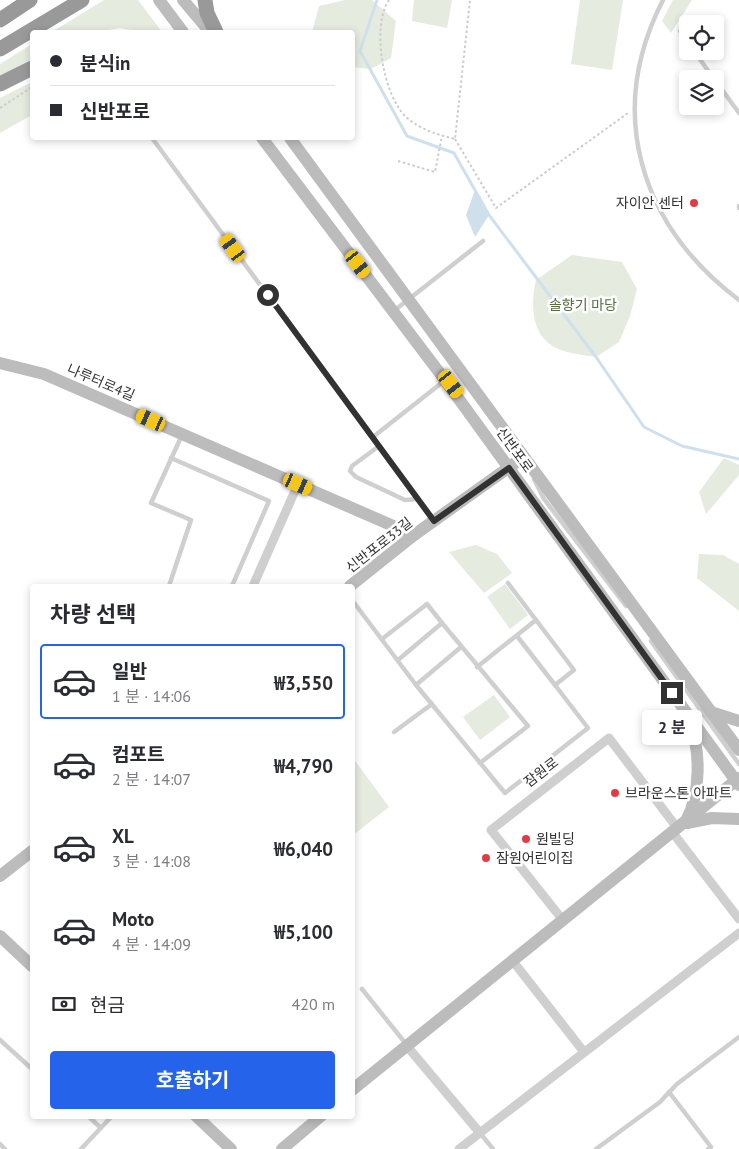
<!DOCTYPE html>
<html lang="ko">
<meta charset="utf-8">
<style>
:root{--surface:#fff;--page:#f2f2f3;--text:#2b2b33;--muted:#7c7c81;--line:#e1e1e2;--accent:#2563eb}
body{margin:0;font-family:"PT Sans","Noto Sans KR",sans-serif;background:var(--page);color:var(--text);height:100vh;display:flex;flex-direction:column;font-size:19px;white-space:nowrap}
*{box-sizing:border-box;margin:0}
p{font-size:16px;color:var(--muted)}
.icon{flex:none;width:28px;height:28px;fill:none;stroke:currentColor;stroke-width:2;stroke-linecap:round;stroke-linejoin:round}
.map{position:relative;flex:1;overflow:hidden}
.panel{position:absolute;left:30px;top:584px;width:325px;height:535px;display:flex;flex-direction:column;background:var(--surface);border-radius:5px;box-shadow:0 2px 8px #0003}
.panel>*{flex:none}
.top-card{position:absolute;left:30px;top:30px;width:325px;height:110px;border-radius:5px;box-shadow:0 2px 8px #0003;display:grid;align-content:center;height:110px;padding:0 20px;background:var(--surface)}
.tools{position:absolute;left:679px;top:15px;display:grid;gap:10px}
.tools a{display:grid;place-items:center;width:45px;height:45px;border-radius:5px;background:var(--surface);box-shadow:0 2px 8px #0003;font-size:25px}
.end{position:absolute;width:22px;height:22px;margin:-11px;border:6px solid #323232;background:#fff;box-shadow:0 0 0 2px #fff}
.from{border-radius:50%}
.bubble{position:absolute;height:35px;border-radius:5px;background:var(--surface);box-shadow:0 2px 8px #0003;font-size:16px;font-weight:700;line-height:35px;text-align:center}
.car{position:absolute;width:15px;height:30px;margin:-15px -8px;border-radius:6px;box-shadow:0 0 4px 1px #0007;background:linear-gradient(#f5c518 24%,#345 0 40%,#f5c518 0 76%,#345 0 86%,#f5c518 0)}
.top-card b{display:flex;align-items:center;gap:18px;height:48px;font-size:19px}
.top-card b+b{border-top:1px solid var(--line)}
.top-card i{width:12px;height:12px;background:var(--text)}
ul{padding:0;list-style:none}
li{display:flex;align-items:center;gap:15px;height:75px;margin:0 10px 8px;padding:0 10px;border:2px solid transparent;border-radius:5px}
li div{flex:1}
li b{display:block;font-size:19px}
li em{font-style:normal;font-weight:700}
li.on{border-color:var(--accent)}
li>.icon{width:45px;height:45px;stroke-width:1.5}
h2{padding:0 20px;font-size:22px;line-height:60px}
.pay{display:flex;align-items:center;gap:12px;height:55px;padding:0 20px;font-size:19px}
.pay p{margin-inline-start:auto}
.primary-button{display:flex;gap:10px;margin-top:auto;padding:10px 20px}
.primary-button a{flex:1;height:58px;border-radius:5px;background:var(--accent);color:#fff;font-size:20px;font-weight:700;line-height:58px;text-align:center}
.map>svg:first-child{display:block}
</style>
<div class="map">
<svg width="739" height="1149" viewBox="0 0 739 1149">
<rect width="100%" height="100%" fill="#fff"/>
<!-- green -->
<g fill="#e5ebdf">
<path d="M104,0H138L162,32H144L120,28L93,32H52Z"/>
<path d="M345,0H372L396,21L391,58L371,69L353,67L352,32H312L319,6Z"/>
<path d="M414,0H452L447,28L412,21Z"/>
<path d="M580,0H623L612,70L571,64Z"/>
<path d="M673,0H692L671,33L662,21Z"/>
<path d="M32,44V59L0,76V64Z"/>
<path d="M32,82V115L0,133V98Z"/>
<path d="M572,255L622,262L637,289L630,316L619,342L596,357C585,355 571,354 561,350C531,339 530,306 536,280Z"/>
<path d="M724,458L739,465V475L706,514L699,492Z"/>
<path d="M476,545L497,554L512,573L484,593L449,552Z"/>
<path d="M699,554L723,555L739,564V611L697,578Z"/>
<path d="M505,584L528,615L510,629L487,597Z"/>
<path d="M494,695L510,717L480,740L463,717Z"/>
<path d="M353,758L389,807L353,835Z"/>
</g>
<!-- water -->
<path fill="#cfe0ed" d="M475,190L489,215L475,237L466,215Z"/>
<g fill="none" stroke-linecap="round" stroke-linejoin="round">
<!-- stream -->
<path stroke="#cfe0ed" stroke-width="3" d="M377,0L360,51L407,136L454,153L489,215L596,357L644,427L682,446L739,459"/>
<!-- path -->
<g stroke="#ccc" stroke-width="2" stroke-dasharray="2.5 2.5" stroke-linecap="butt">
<path d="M389,0C371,26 383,95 406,117C421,130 436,134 455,139L470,0"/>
<path d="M0,108L32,87"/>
<path d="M455,139L496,208L628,113"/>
<path d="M398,161L435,172L442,136"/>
</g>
<!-- lane -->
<g stroke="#cfcfcf" stroke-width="4.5">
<path d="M663,0C605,113 640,225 739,300"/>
<path d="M680,31L688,42"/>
<path d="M694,51L714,79"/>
<path d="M715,80L739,113"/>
<path d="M152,138L433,520"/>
<path d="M739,206V208"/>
<path d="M395,310L483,241"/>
<path d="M373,437L444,381"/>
<path d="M379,446L352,466L350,471L356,477L405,500L418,499"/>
<path d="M171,458L269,501L232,586"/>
<path d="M534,479L544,499L626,606"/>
<path d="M508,583L536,620"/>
<path d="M169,586L191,520L151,503L182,435"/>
<path d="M352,600L416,685L505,793L588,728L555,685L574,670L536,620L477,667"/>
<path d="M517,636L555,685"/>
<path d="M382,639L427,604L442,623"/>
<path d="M651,641L739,764"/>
<path d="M398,660L442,623L528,726L480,763"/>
<path d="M416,685L461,647"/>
<path d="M394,732L432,704"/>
<path d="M362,989L406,1044"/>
<path d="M0,1040L32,1069"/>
<path d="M669,1092L711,1147L708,1149"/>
<path d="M88,1116L101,1128"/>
<path d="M480,1133L493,1149"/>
<path d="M0,1144L5,1149"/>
<path d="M81,1149L112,1116"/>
<path d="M596,1149L660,1102L677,1084L739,1037"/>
</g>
<!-- street -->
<g stroke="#cfcfcf" stroke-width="9">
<path d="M253,586L298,484"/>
<path d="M673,833L739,919"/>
<path d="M562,919L491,830L609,738L678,829"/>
<path d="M512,960L584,1052"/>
<path d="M406,1045L480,1133"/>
<path d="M459,1149L739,933"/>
</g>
<!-- secondary -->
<g stroke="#bcbcbc" stroke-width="12">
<path d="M159,0L183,32"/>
<path d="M183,0L210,32"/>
<path d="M262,138L445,380L739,785"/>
<path d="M290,138L739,750"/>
<path d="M0,363L44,374L414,535"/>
<path d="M350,586L414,535L515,463"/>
<path d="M711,712L739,721"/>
<path d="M686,821C701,793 701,750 689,721"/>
<path d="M687,823L712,818L739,819"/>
<path d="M0,876L32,851"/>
<path d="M0,936L32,966"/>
<path d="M352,1090L739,778"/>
<path d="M196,1116L231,1149"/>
<path d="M282,1149L321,1116"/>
</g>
<!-- highway -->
<g stroke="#999" stroke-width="15">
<path d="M205,0L207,13L216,32"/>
<path d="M0,20L30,0"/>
<path d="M0,49L82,0"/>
<path d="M0,84L32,68"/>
</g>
</g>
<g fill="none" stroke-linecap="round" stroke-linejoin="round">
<!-- route -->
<path stroke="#323232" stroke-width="6" d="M268,295L434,521L509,468L672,693"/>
</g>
<!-- markers -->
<g fill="#e13c44" stroke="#fff" stroke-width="2">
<circle cx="694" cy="203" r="5"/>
<circle cx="615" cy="793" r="5"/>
<circle cx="526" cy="839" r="5"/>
<circle cx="486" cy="858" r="5"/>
</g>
<g text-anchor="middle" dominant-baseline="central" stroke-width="5" stroke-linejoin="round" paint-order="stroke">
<!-- poi labels -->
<g font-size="14" fill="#323232" stroke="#fff" text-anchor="start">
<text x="684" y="203" text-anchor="end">자이안 센터</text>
<text x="625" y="793">브라운스톤 아파트</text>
<text x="536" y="839">원빌딩</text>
<text x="496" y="858">잠원어린이집</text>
</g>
<!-- park labels -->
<g font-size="14" fill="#546e40" stroke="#fff">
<text x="583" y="305">솔향기 마당</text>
</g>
<!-- street labels -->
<g font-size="14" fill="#323232" stroke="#fff">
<text transform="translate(101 382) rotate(23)">나루터로4길</text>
<text transform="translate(515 450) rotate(54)">신반포로</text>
<text transform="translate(379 545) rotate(-38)">신반포로33길</text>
<text transform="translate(541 772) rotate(-38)">잠원로</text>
</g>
</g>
</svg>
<div class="tools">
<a><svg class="icon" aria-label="locate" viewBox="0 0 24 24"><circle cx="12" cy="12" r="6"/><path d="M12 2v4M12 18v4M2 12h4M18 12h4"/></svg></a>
<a><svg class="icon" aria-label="layers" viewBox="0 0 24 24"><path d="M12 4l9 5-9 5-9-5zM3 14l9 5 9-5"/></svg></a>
</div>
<i class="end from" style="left:268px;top:295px"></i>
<i class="end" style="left:672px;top:693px"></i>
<div class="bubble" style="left:642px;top:710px;width:60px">2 분</div>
<i class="car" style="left:233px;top:248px;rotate:324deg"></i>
<i class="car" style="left:358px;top:264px;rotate:143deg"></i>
<i class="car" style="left:451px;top:384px;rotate:143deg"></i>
<i class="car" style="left:151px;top:420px;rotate:294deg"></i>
<i class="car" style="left:298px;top:484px;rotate:114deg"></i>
<div class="top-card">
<b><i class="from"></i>분식in</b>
<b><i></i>신반포로</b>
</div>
<section class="panel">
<h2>차량 선택</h2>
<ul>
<li class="on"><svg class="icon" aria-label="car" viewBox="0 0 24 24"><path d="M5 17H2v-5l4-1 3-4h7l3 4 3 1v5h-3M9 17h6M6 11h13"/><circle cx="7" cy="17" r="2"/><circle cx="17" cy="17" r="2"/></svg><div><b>일반</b><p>1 분 · 14:06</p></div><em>₩3,550</em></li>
<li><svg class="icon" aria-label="car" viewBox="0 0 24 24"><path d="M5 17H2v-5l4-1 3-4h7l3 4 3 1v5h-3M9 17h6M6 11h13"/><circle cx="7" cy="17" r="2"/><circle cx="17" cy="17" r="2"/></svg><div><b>컴포트</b><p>2 분 · 14:07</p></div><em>₩4,790</em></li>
<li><svg class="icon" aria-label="car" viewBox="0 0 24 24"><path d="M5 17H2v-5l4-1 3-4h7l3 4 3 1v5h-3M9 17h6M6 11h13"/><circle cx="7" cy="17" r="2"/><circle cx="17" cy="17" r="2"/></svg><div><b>XL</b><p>3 분 · 14:08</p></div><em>₩6,040</em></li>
<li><svg class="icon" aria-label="car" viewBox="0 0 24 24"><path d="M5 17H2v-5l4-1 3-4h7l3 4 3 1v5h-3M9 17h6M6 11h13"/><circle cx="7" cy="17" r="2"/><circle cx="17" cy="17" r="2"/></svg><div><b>Moto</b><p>4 분 · 14:09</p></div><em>₩5,100</em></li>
</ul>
<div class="pay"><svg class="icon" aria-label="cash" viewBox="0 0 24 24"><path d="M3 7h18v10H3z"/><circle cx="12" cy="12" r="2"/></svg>현금<p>420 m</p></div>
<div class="primary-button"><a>호출하기</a></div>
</section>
</div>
